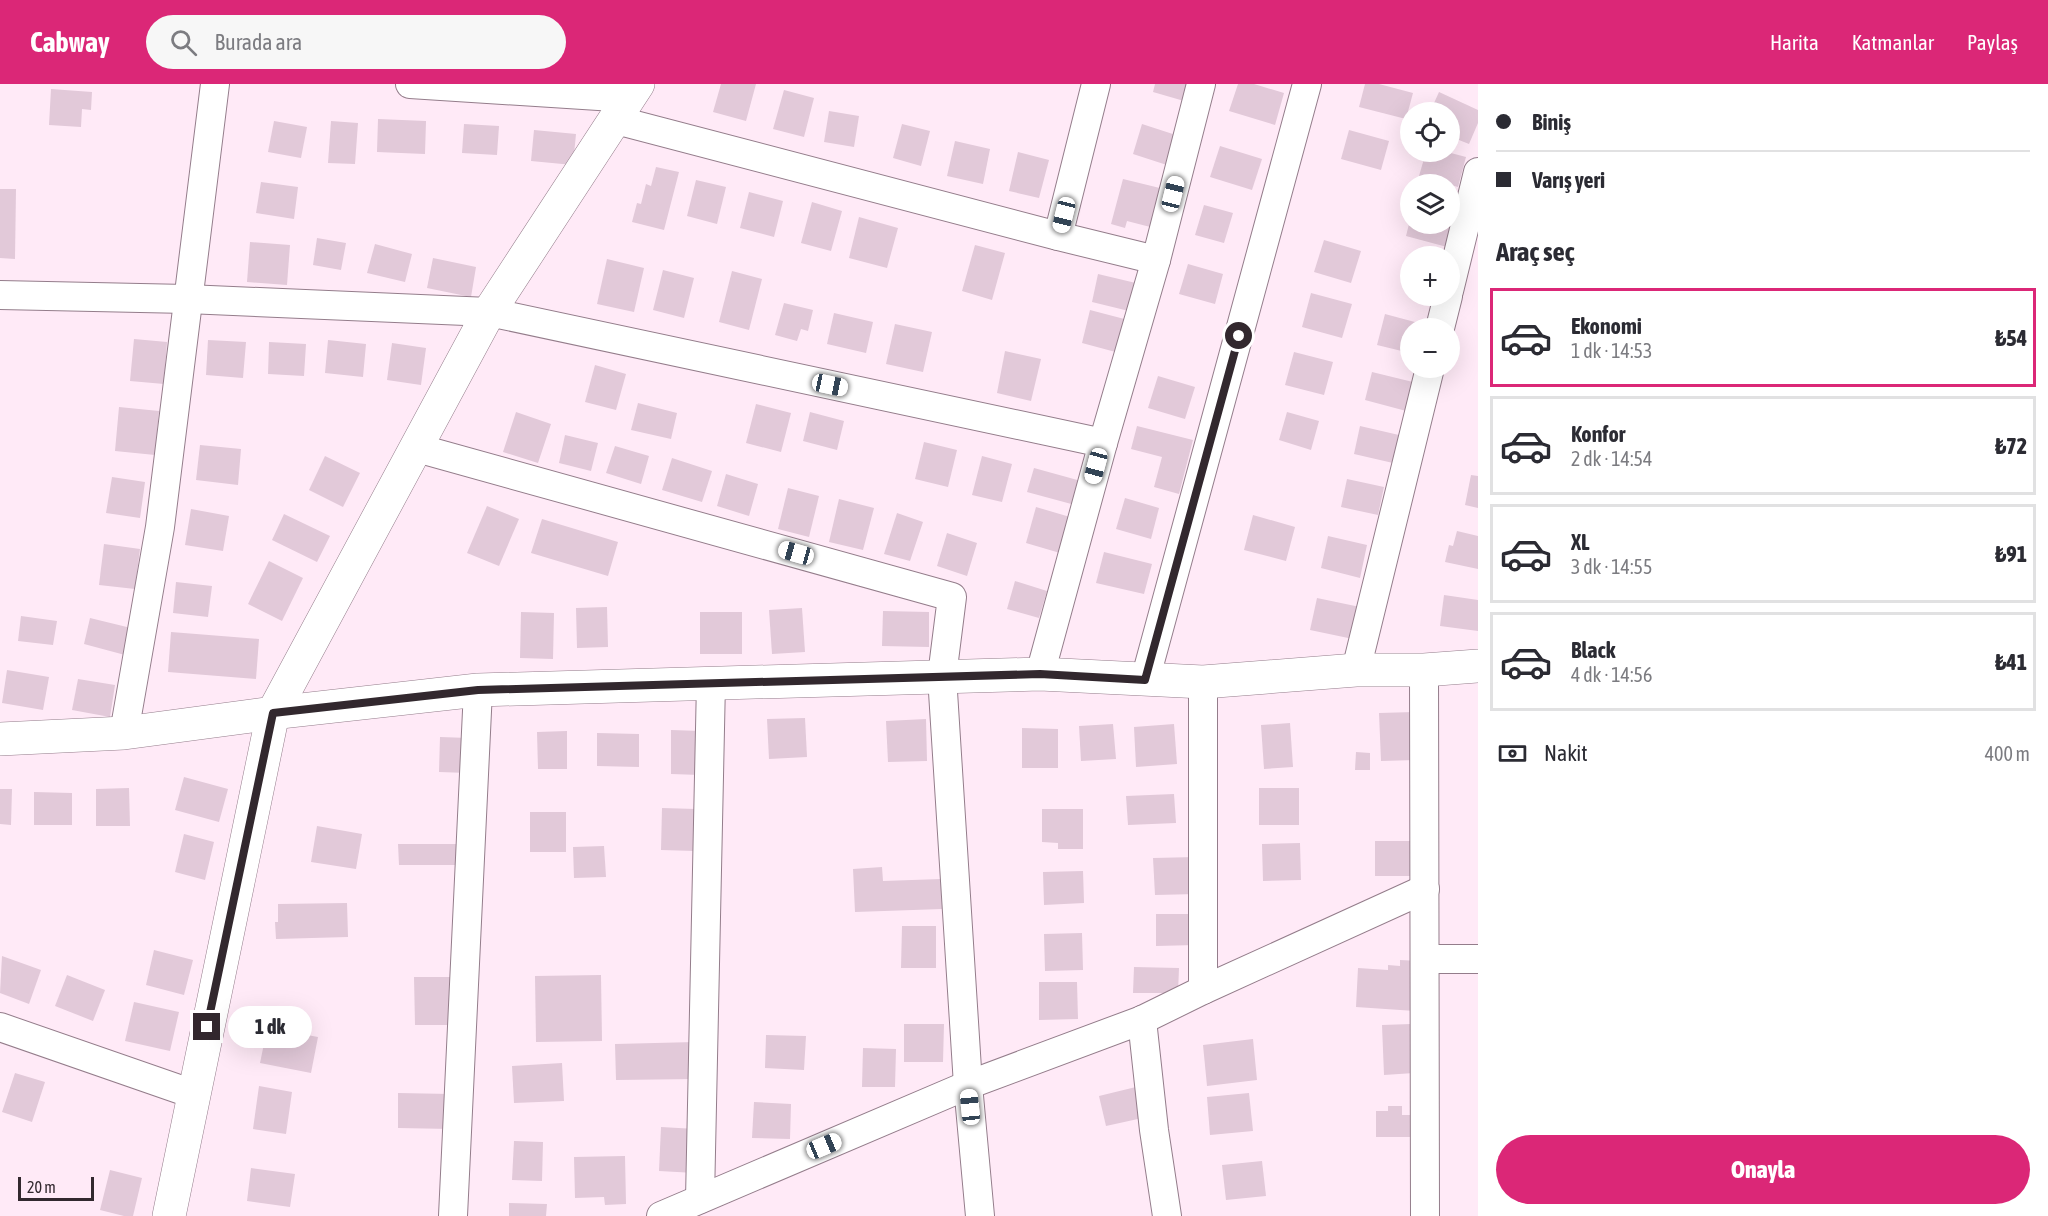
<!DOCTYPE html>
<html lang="tr">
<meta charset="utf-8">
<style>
:root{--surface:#fff;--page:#f7f7f7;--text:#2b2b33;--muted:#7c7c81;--line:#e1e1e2;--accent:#db2777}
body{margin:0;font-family:"Asap Condensed",sans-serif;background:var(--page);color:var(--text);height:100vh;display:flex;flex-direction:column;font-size:22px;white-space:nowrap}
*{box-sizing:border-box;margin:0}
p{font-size:20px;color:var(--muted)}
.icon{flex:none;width:33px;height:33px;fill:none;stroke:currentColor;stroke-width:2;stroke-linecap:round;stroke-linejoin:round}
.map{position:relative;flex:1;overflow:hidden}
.sheet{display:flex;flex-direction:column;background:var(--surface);width:570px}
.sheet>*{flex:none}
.guide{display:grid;align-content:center;height:132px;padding:0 18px;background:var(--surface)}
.controls{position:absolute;left:1400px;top:18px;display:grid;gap:12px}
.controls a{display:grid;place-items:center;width:60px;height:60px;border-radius:50%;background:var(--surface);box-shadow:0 6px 24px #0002;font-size:30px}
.scale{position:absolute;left:18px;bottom:15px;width:76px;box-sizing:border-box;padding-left:6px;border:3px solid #32282e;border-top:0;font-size:16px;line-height:21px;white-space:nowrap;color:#32282e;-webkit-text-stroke:4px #ffeaf7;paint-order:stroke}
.end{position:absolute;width:27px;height:27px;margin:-14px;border:8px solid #32282e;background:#fff;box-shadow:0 0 0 3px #fff}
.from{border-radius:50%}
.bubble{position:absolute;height:42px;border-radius:21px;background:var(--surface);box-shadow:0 6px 24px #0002;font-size:20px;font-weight:800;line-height:42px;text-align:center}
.car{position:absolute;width:18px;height:36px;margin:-18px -9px;border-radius:8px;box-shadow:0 0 4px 2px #0007;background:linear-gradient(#fff 24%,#345 0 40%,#fff 0 76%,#345 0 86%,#fff 0)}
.guide b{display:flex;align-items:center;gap:21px;height:57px;font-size:22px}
.guide b+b{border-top:2px solid var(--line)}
.guide i{width:15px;height:15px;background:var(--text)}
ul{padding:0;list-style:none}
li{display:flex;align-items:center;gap:18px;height:99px;margin:0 12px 9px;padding:0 6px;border:3px solid var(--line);border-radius:0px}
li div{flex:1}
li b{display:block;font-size:22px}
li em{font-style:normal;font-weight:800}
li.on{border-color:var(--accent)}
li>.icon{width:54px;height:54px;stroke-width:1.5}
h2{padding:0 18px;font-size:27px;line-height:72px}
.pay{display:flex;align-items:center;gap:15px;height:66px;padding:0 18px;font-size:22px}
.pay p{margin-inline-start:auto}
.button{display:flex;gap:12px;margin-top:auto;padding:12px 18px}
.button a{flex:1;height:69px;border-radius:36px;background:var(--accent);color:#fff;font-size:24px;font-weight:800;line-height:69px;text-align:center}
header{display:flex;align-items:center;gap:36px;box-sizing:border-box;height:84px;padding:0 30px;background:var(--accent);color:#fff}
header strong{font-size:28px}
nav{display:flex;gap:33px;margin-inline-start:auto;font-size:21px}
.search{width:420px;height:54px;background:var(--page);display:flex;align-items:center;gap:15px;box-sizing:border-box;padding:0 21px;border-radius:33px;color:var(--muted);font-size:22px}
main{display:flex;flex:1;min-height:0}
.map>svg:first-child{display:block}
</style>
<header>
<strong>Cabway</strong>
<div class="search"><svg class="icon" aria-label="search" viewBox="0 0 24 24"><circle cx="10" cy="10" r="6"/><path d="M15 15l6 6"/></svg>Burada ara</div>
<nav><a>Harita</a><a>Katmanlar</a><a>Paylaş</a></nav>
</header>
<main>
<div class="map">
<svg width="1478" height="1132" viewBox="0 0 1478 1132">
<rect width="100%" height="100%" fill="#ffeaf7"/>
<!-- building -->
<g fill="#e2c9d9">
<path d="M721,0H756L746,37L713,28Z"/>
<path d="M1155,0H1196L1191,19L1153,8Z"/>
<path d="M1238,0H1254L1284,9L1275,41L1229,27Z"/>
<path d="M1365,0H1379L1413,9L1406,35L1359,23Z"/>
<path d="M51,5L92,8L91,26L82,25L81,43L49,41Z"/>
<path d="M784,6L814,14L804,53L773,45Z"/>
<path d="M1439,8L1478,26V39L1469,60L1449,52V28H1430Z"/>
<path d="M829,27L859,32L854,63L824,58Z"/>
<path d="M378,35L426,37L425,70L377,68Z"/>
<path d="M274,37L307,43L301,74L268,68Z"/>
<path d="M331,37L358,39L355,80L328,79Z"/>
<path d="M464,40L499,42L497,71L462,69Z"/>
<path d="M902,40L930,47L921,82L893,74Z"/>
<path d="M1142,40L1182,53L1173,83L1133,70Z"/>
<path d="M534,46L576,50L573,81L531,77Z"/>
<path d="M1349,46L1389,57L1381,86L1341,75Z"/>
<path d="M955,57L990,65L983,100L947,92Z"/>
<path d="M1220,62L1262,75L1252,106L1210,93Z"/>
<path d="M1018,68L1049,76L1039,114L1009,107Z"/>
<path d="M1426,68H1447L1466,73L1458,103L1419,92Z"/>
<path d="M656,83L679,88L664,146L632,138L637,119L641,120L646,100L651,102Z"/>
<path d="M1123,95L1168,106L1158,145L1127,137L1125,144L1111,140Z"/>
<path d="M696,96L726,103L717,140L687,132Z"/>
<path d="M261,98L298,103L294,135L256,129Z"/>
<path d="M0,105H16L15,175L0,174Z"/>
<path d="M749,108L783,117L774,153L740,144Z"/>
<path d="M812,118L842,127L831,167L801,159Z"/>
<path d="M1204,121L1233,129L1224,159L1195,151Z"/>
<path d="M1449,129L1455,130L1447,163L1406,152L1409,140H1449Z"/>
<path d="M859,133L898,144L887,184L849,174Z"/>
<path d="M317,154L346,159L341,186L313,181Z"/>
<path d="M1324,156L1361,167L1351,199L1314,188Z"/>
<path d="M250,158L290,161L287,201L247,198Z"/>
<path d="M375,160L412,170L405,198L367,189Z"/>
<path d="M975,161L1005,169L992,216L962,207Z"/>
<path d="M433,174L476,183L471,213L427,204Z"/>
<path d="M607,175L644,184L634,228L597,220Z"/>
<path d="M1188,180L1223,190L1215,220L1179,210Z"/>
<path d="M663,186L694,194L684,234L653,226Z"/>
<path d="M732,187L762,195L749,246L719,238Z"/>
<path d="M1098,190L1140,200L1133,228L1092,218Z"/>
<path d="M1311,209L1352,220L1342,254L1302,243Z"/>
<path d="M784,219L813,226L808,247L801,245L797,257L775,251Z"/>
<path d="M1090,226L1132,237L1123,270L1082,259Z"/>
<path d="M834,229L873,238L866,269L827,260Z"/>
<path d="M1385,230L1426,241L1425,244H1410V269L1377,261Z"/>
<path d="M895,240L932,248L923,288L886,280Z"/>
<path d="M134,255L167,258L164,300L130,297Z"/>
<path d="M208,256L246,258L243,294L206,291Z"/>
<path d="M328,256L366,260L363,293L325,289Z"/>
<path d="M269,258L306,260L304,292L268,290Z"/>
<path d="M392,259L426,264L421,301L387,296Z"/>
<path d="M1005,267L1041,275L1031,317L997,309Z"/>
<path d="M1294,268L1333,278L1324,311L1285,301Z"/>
<path d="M595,281L626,290L616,326L585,318Z"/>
<path d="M1372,288L1417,299L1410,328L1365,316Z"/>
<path d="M1158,292L1195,303L1185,335L1148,324Z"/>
<path d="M638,319L677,329L671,355L631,346Z"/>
<path d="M756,320L791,329L781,368L746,359Z"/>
<path d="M119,323L159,327L155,371L115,367Z"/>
<path d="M516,328L551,340L538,379L503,368Z"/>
<path d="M810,328L844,337L837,366L803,357Z"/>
<path d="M1287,328L1319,337L1311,366L1279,356Z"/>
<path d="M1137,342L1193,356L1179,410L1154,403L1162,373L1131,365Z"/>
<path d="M1360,342L1399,351L1393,379L1354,370Z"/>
<path d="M565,351L598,359L591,387L559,379Z"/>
<path d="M924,358L957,366L948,403L915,395Z"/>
<path d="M200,361L241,365L238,401L196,396Z"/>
<path d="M615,362L649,372L641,400L606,389Z"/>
<path d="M325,372L360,389L343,423L309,406Z"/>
<path d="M982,372L1012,380L1002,418L972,411Z"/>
<path d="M672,374L712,387L702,418L662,406Z"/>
<path d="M1034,384L1081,397L1075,421L1027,408Z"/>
<path d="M726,390L758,400L749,432L717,422Z"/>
<path d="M1471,391L1478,392V424L1465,421Z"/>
<path d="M112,393L145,398L140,434L106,429Z"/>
<path d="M1347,395L1384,403L1378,431L1341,423Z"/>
<path d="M788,404L819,412L809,453L778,445Z"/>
<path d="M1125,414L1159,424L1151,455L1116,445Z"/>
<path d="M839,415L874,424L863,466L829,458Z"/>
<path d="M487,422L519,435L499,482L467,469Z"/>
<path d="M1036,423L1070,433L1060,469L1026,459Z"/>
<path d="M191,425L229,432L223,467L185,461Z"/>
<path d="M897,429L923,438L910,477L884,470Z"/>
<path d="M284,430L330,452L317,478L272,456Z"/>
<path d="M1253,431L1295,443L1286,477L1244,466Z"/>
<path d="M542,435L618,458L608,492L531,469Z"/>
<path d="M1457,447L1478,452V485L1445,478L1449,461L1453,462Z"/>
<path d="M947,449L977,459L967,492L937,482Z"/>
<path d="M1328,452L1367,461L1360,494L1321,484Z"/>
<path d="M104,460L140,465L135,505L99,501Z"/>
<path d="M1104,468L1152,480L1144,510L1096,499Z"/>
<path d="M269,477L303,494L282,537L248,520Z"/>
<path d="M1015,497L1047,507L1039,534L1007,525Z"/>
<path d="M176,498L212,502L208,533L173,529Z"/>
<path d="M1444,511L1478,516V547L1440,542Z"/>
<path d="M1317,514L1360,523L1353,555L1310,546Z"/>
<path d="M607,523L608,563L577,564L576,524Z"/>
<path d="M802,524L805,568L772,570L769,526Z"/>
<path d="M883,527L929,528V563L882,562Z"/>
<path d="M521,528L554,529L553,575L520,574Z"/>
<rect x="700" y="528" width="42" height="42"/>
<path d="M21,532L57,537L53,561L18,557Z"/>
<path d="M90,534L131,544L125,571L84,560Z"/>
<path d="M171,548L259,555L256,595L168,588Z"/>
<path d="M7,586L49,593L43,626L2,619Z"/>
<path d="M78,595L115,601L110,633L72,626Z"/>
<path d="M1414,628L1416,676L1381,677L1379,629Z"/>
<path d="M805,634L807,673L769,675L767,635Z"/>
<path d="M926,635L927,677L888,678L886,637Z"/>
<path d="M1290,639L1293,683L1264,685L1261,641Z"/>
<path d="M1113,640L1116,675L1081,677L1079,642Z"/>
<path d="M1174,640L1177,680L1136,683L1134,643Z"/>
<path d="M1022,644L1058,645V684H1022Z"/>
<path d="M671,646L701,647L700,691L671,690Z"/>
<path d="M567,647V685H538L537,648Z"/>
<path d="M597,649L639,650V683L597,682Z"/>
<path d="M440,653L469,654L468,689L439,688Z"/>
<path d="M1356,668L1370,669V686H1355Z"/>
<path d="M184,693L228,705L219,738L175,726Z"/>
<path d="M129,704L130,742H96V705Z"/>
<rect x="1259" y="704" width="40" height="37"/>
<path d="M0,705H12L11,741L0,740Z"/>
<path d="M34,708L72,709V741H34Z"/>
<path d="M1174,710L1176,739L1128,741L1126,712Z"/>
<path d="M662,724L696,725L695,767L661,766Z"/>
<path d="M1042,725H1083V765H1058V759L1042,758Z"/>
<rect x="530" y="728" width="36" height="40"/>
<path d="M317,742L362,750L356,785L311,778Z"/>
<path d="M184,750L214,758L205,796L175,788Z"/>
<rect x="1375" y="757" width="40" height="35"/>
<path d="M1300,759L1301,796L1263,797L1262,760Z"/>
<path d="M398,760H456V781H399Z"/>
<path d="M604,762L606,793L574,794L573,763Z"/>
<path d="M1196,773L1197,810L1155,811L1153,774Z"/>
<path d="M882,783L883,797L941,795L942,825L855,828L853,785Z"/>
<path d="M1083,787L1084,819L1044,821L1043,788Z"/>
<path d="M347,819L348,853L276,855L275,838H278V820Z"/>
<path d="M1156,830H1196V861L1156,862Z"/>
<path d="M902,842H936V884H901Z"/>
<path d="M1082,849L1083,886L1045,887L1044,850Z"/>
<path d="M154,866L193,876L184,911L146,901Z"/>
<path d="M2,872L41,886L29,920L0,909Z"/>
<path d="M1400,876L1419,877L1415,927L1356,923L1358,884L1388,886V881L1400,882Z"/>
<path d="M1134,883L1179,884L1178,909H1133Z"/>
<path d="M67,891L105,906L93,937L55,922Z"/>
<path d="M601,891L602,957L536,958L535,892Z"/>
<path d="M414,893H452L453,941H415Z"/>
<path d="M1039,898H1077L1078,935L1039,936Z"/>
<path d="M134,918L179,928L170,967L125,957Z"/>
<path d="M904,940H944L943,978H904Z"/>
<path d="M1411,940L1414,989L1384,991L1382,941Z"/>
<path d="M275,945L318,953L311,989L260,979L266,950L273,951Z"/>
<path d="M766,951L806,952L804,986L765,984Z"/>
<path d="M1253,955L1257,996L1207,1002L1203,961Z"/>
<path d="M695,958L696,995L616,996L615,960Z"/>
<path d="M863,964L896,965L895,1003H862Z"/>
<path d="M562,979L564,1017L514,1019L512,982Z"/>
<path d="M15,989L45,998L32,1038L2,1028Z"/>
<path d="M259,1002L292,1008L286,1050L253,1045Z"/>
<path d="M1140,1002L1147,1033L1106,1042L1099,1012Z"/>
<path d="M398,1009L451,1010V1045L398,1044Z"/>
<path d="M1249,1009L1253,1047L1210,1051L1207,1013Z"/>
<path d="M754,1018L791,1020L790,1055L752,1054Z"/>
<path d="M1388,1022H1402V1031H1416V1053H1376V1027H1388Z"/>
<path d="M661,1043L696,1045L695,1089L659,1087Z"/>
<path d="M514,1057L543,1058L542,1097L512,1096Z"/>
<path d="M625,1072L626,1120L605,1121L604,1113L575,1114L574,1073Z"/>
<path d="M1262,1077L1266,1112L1226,1116L1222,1081Z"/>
<path d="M251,1084L295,1090L290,1123L247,1117Z"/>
<path d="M110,1086L142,1094L133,1132H124L100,1126Z"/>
<path d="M509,1119L547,1120L546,1132H509Z"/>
</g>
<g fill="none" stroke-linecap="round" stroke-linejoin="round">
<defs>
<g id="minor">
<path d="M410,0L630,14"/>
<path d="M616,36L1058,152L1156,176"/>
<path d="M1058,152L1096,0"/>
<path d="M1449,207L1478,88"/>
<path d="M0,211L187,215L489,228L1103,359"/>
<path d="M1440,244L1448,212"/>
<path d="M417,364L952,513L942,592L968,1001L980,1132"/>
<path d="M1356,586L1430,284"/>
<path d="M1424,586L1425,1132"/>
<path d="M1040,590L1103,359L1156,176L1201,0"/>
<path d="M1145,596L1307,0"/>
<path d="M1203,598V906"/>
<path d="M124,649L160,443L215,0"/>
<path d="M1425,875H1478"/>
<path d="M1142,936L1154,1046L1167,1132"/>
<path d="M0,943L193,1010"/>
<path d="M700,1115L711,598"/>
<path d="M453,1132L478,606"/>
<path d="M661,1132L968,1001L1142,936L1203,906L1425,805"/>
</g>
<g id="tertiary">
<path d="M0,655L124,649L273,629L478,606L1040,590L1203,598L1356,586H1424L1478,582"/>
<path d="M169,1132L273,629L489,228L638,0"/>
</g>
</defs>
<!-- minor casing -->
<use href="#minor" stroke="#947d8b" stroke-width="30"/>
<!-- tertiary casing -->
<use href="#tertiary" stroke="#947d8b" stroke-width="34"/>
<!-- minor -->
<use href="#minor" stroke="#fff" stroke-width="28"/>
<!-- tertiary -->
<use href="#tertiary" stroke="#fff" stroke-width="33"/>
</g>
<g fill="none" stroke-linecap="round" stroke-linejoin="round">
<!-- route -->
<path stroke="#32282e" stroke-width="8" d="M207,943L273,629L478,606L1040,590L1145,596L1239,252"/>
</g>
</svg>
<div class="controls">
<a><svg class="icon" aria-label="locate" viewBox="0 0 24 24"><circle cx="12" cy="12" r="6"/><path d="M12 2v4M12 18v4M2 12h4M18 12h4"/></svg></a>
<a><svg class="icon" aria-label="layers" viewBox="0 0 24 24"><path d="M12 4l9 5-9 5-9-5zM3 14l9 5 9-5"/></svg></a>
<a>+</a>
<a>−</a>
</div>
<div class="scale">20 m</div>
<i class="end from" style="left:1239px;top:252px"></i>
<i class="end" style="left:207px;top:943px"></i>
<div class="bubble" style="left:228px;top:922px;width:84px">1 dk</div>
<i class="car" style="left:1173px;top:110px;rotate:14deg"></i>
<i class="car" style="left:1064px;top:131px;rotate:194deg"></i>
<i class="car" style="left:830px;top:301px;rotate:102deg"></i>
<i class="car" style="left:1096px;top:382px;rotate:195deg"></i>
<i class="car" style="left:796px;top:469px;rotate:286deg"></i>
<i class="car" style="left:970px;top:1023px;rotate:354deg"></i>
<i class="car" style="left:824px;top:1062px;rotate:67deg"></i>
</div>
<section class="sheet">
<div class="guide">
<b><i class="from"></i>Biniş</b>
<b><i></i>Varış yeri</b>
</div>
<h2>Araç seç</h2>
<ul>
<li class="on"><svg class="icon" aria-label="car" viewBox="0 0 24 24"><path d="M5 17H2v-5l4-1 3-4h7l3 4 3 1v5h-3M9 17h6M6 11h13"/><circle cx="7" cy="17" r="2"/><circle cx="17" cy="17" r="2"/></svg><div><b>Ekonomi</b><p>1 dk · 14:53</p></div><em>₺54</em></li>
<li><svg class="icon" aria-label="car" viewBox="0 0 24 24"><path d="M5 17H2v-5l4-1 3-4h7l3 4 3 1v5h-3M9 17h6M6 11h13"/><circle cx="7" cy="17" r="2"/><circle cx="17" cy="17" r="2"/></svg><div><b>Konfor</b><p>2 dk · 14:54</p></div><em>₺72</em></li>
<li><svg class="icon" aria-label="car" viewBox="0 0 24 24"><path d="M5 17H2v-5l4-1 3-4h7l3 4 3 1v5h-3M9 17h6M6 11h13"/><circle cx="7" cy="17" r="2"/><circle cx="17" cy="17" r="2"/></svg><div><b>XL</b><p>3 dk · 14:55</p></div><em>₺91</em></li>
<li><svg class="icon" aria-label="car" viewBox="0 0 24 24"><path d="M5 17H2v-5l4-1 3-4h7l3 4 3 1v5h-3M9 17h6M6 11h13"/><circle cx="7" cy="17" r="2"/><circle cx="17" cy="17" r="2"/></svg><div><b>Black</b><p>4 dk · 14:56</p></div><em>₺41</em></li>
</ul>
<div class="pay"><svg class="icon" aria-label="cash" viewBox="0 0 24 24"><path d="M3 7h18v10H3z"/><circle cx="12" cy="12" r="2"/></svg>Nakit<p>400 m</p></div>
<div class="button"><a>Onayla</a></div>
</section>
</main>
